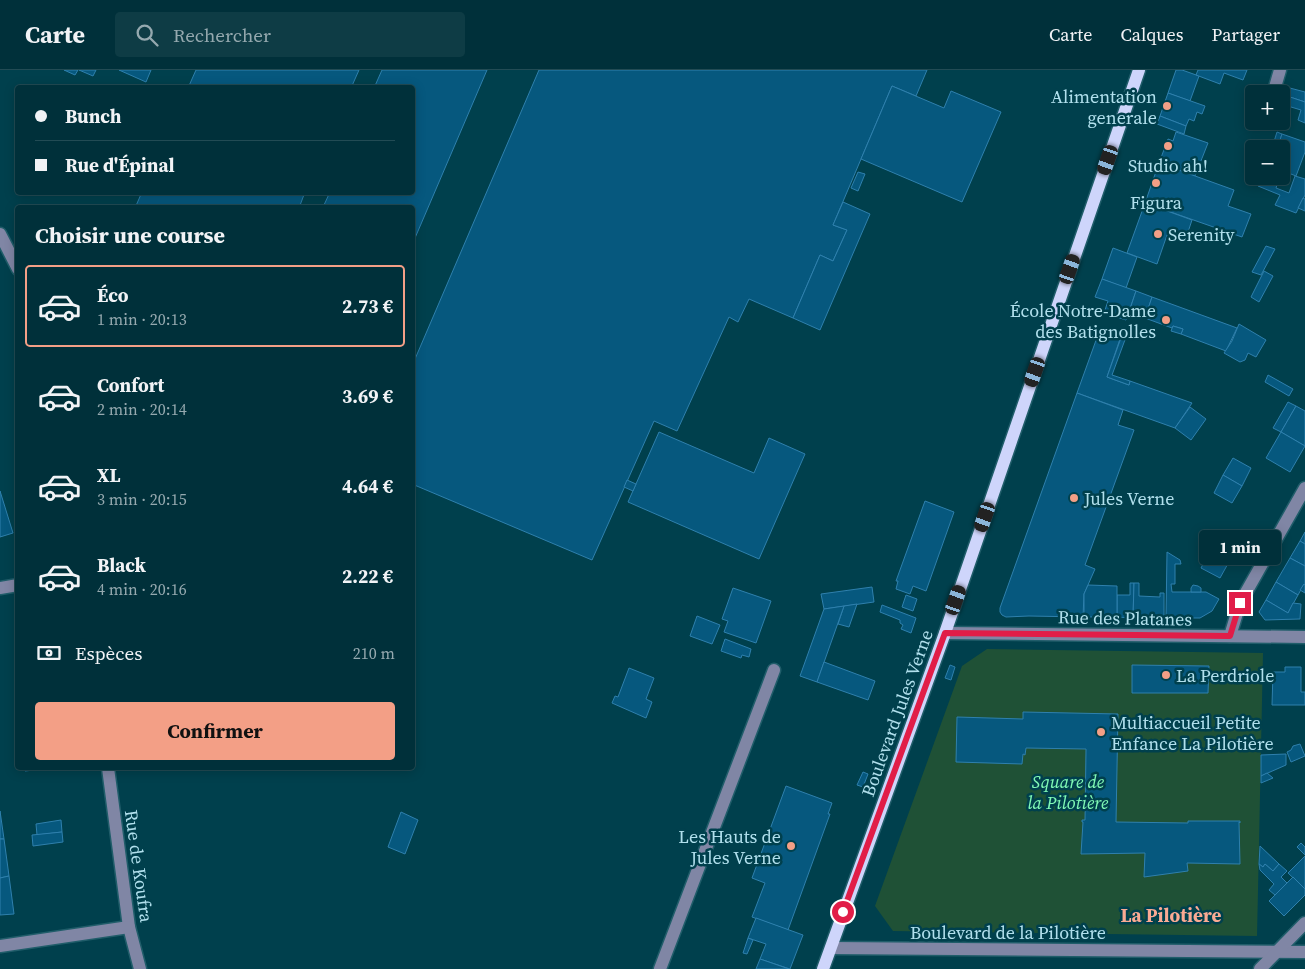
<!DOCTYPE html>
<html lang="fr">
<meta charset="utf-8">
<style>
:root{--surface:#00303a;--page:#0e3c45;--text:#f1f3f6;--muted:#95a9af;--line:#224b54;--accent:#f39f86}
body{margin:0;font-family:"Source Serif 4",serif;background:var(--page);color:var(--text);height:100vh;display:flex;flex-direction:column;font-size:19px;white-space:nowrap}
*{box-sizing:border-box;margin:0}
p{font-size:16px;color:var(--muted)}
.icon{flex:none;width:28px;height:28px;fill:none;stroke:currentColor;stroke-width:2;stroke-linecap:round;stroke-linejoin:round}
.map{position:relative;flex:1;overflow:hidden}
.drawer{position:absolute;left:15px;top:135px;width:400px;height:565px;display:flex;flex-direction:column;background:var(--surface);border-radius:5px;box-shadow:0 2px 12px #0003,0 0 0 1px var(--line)}
.drawer>*{flex:none}
.guide{position:absolute;left:15px;top:15px;width:400px;height:110px;border-radius:5px;box-shadow:0 2px 12px #0003,0 0 0 1px var(--line);display:grid;align-content:center;height:110px;padding:0 20px;background:var(--surface)}
.buttons{position:absolute;left:1245px;top:15px;display:grid;gap:10px}
.buttons a{display:grid;place-items:center;width:45px;height:45px;border-radius:5px;background:var(--surface);box-shadow:0 2px 12px #0003,0 0 0 1px var(--line);font-size:25px}
.end{position:absolute;width:22px;height:22px;margin:-11px;border:6px solid #e11d48;background:#fff;box-shadow:0 0 0 2px #fff}
.from{border-radius:50%}
.bubble{position:absolute;height:35px;border-radius:5px;background:var(--surface);box-shadow:0 2px 12px #0003,0 0 0 1px var(--line);font-size:16px;font-weight:700;line-height:35px;text-align:center}
.car{position:absolute;width:15px;height:30px;margin:-15px -8px;border-radius:6px;box-shadow:0 0 4px 1px #0007;background:linear-gradient(#222 24%,#8ab4d8 0 40%,#222 0 76%,#8ab4d8 0 86%,#222 0)}
.guide b{display:flex;align-items:center;gap:18px;height:48px;font-size:19px}
.guide b+b{border-top:1px solid var(--line)}
.guide i{width:12px;height:12px;background:var(--text)}
ul{padding:0;list-style:none}
li{display:flex;align-items:center;gap:15px;height:82px;margin:0 10px 8px;padding:0 10px;border:2px solid transparent;border-radius:5px}
li div{flex:1}
li b{display:block;font-size:19px}
li em{font-style:normal;font-weight:700}
li.current{border-color:var(--accent)}
li>.icon{width:45px;height:45px;stroke-width:1.5}
h2{padding:0 20px;font-size:22px;line-height:60px}
.pay{display:flex;align-items:center;gap:12px;height:55px;padding:0 20px;font-size:19px}
.pay p{margin-inline-start:auto}
.primary-button{display:flex;gap:10px;margin-top:auto;padding:10px 20px}
.primary-button a{flex:1;height:58px;border-radius:5px;background:var(--accent);color:#111;font-size:20px;font-weight:700;line-height:58px;text-align:center}
header{display:flex;align-items:center;gap:30px;box-sizing:border-box;height:70px;padding:0 25px;background:var(--surface);border-bottom:1px solid var(--line)}
header strong{font-size:24px}
nav{display:flex;gap:28px;margin-inline-start:auto;font-size:18px}
.search{width:350px;height:45px;background:var(--page);display:flex;align-items:center;gap:12px;box-sizing:border-box;padding:0 18px;border-radius:5px;color:var(--muted);font-size:19px}
.map>svg:first-child{display:block}
</style>
<header>
<strong>Carte</strong>
<div class="search"><svg class="icon" aria-label="search" viewBox="0 0 24 24"><circle cx="10" cy="10" r="6"/><path d="M15 15l6 6"/></svg>Rechercher</div>
<nav><a>Carte</a><a>Calques</a><a>Partager</a></nav>
</header>
<div class="map">
<svg width="1305" height="899" viewBox="0 0 1305 899">
<rect width="100%" height="100%" fill="#00404d"/>
<!-- green -->
<path fill="#1f5136" d="M987,579L1263,583L1257,866L893,861L875,836L962,596Z"/>
<!-- building -->
<g fill="#06587e" stroke="#2f80ad">
<path d="M64,0H78L75,5Z"/>
<path d="M79,0H96L93,6Z"/>
<path d="M119,0H151L146,12Z"/>
<path d="M196,0H359L351,18H188Z"/>
<path d="M382,0H487L412,175V138H330L324,135L330,122H412V18H374Z"/>
<path d="M539,0H927L916,26L892,16L833,155L847,160L833,191L820,185L793,248L749,229L738,252L729,247L677,361L654,351L592,490L412,414V296Z"/>
<path d="M1176,0H1182L1199,6L1190,31L1168,23Z"/>
<path d="M1198,0H1247L1243,10L1224,3L1220,14L1196,5Z"/>
<path d="M892,16L944,38L951,21L1001,42L962,132L861,89Z"/>
<path d="M1286,17L1305,22V32L1284,25Z"/>
<path d="M1168,23L1205,36L1202,44L1197,42L1194,51L1189,49L1186,56L1160,46Z"/>
<path d="M1284,25L1305,32V53L1298,50L1301,40L1281,34Z"/>
<path d="M1254,30V51L1253,54L1246,51Z"/>
<path d="M1160,46L1186,56L1184,64L1157,54Z"/>
<path d="M1176,62L1208,73L1195,106L1159,93L1168,69L1173,71Z"/>
<path d="M1277,62L1282,64L1277,79H1275L1272,78Z"/>
<path d="M1282,64L1305,72V82L1296,106L1281,100V79H1277Z"/>
<path d="M1159,93L1234,120L1228,136L1251,144L1242,167L1145,133Z"/>
<path d="M858,102L865,104L858,121L851,118Z"/>
<path d="M1262,106H1280L1276,118L1289,123L1295,106L1305,109V125L1296,143L1275,135L1280,125L1258,116Z"/>
<path d="M142,122H305L299,138H135Z"/>
<path d="M1303,128L1305,129V141L1298,138Z"/>
<path d="M843,132L870,144L820,260L793,248L820,185L833,191L847,160L833,155Z"/>
<path d="M1145,133L1192,150L1188,162L1184,161L1181,170L1167,165L1157,194L1127,183Z"/>
<path d="M1266,176L1275,179L1261,205L1252,202Z"/>
<path d="M1113,178L1137,187L1126,218L1102,209Z"/>
<path d="M1264,201L1273,206L1259,232L1251,227Z"/>
<path d="M1102,209L1136,221L1126,250L1104,243L1108,231L1095,227Z"/>
<path d="M1136,221L1152,227L1146,245L1130,239Z"/>
<path d="M1152,227L1237,258L1226,281L1181,264L1183,259L1173,256L1172,258L1145,248Z"/>
<path d="M1239,254L1266,270L1256,287L1248,283L1245,290L1240,292L1224,283L1232,271Z"/>
<path d="M1173,256L1183,259L1181,264L1171,261Z"/>
<path d="M1099,262L1120,269L1107,307L1129,315L1130,311L1192,333L1175,358L1077,323Z"/>
<path d="M1122,265L1126,267L1112,305L1130,311L1129,315L1107,307Z"/>
<path d="M1268,305L1293,319L1289,326L1265,312Z"/>
<path d="M1077,323L1123,340L1118,355L1134,360L1085,495L1095,499L1084,524L1083,547L1029,546L1006,547L1002,545L1000,542V538Z"/>
<path d="M1288,332L1296,336L1281,362L1273,358Z"/>
<path d="M1296,336L1305,341V376L1281,362Z"/>
<path d="M1190,337L1206,349L1191,370L1175,358Z"/>
<path d="M659,362L754,403L769,368L805,384L759,489L628,432Z"/>
<path d="M1281,362L1305,376L1290,402L1266,388Z"/>
<path d="M1233,388L1251,398L1242,416L1223,405Z"/>
<path d="M1223,405L1242,416L1232,433L1214,423Z"/>
<path d="M627,410L636,414L633,421L624,417Z"/>
<path d="M0,421L13,463L0,467Z"/>
<path d="M925,431L954,442L926,521L913,516L910,524L896,519L898,511H896Z"/>
<path d="M1221,462L1240,472L1230,490L1211,479Z"/>
<path d="M1305,462V474L1300,471Z"/>
<path d="M1300,471L1305,474V496L1290,488Z"/>
<path d="M1211,479L1230,490L1220,508L1201,498Z"/>
<path d="M1167,482L1180,490L1181,494H1175V514H1171L1172,522H1206L1219,529L1212,541L1200,548H1166Z"/>
<path d="M1290,488L1305,496V515L1304,514L1298,525L1276,512Z"/>
<path d="M1276,512L1298,525L1288,543L1266,530Z"/>
<path d="M1130,513H1134L1133,548L1117,547V525H1130Z"/>
<path d="M1134,513H1139V526L1160,527V523H1164V548H1133Z"/>
<path d="M1304,514L1305,515V523L1300,520Z"/>
<path d="M1088,515L1117,516V547H1084V524Z"/>
<path d="M1193,515L1198,516L1201,518V522H1191V518Z"/>
<path d="M872,517L874,532L824,539L821,524Z"/>
<path d="M733,518L771,531L756,573L724,562L728,551L722,549Z"/>
<path d="M906,525L917,529L913,541L902,537Z"/>
<path d="M1266,530L1288,543L1293,533L1301,534L1300,549L1265,550L1259,542Z"/>
<path d="M857,534L849,557L838,554L844,536Z"/>
<path d="M882,535L916,548L911,563L901,559L903,555L900,553V550L880,542Z"/>
<path d="M844,536L817,612L800,606L824,539Z"/>
<path d="M697,546L720,555L712,574L690,566Z"/>
<path d="M725,569L751,579L749,587L742,585L741,588L721,581Z"/>
<path d="M824,592L875,611L868,630L817,612Z"/>
<path d="M950,595L955,597L951,610L945,608Z"/>
<path d="M1132,595L1209,596L1208,623H1132Z"/>
<path d="M1285,597H1301V622H1305V635H1272L1273,602H1285Z"/>
<path d="M629,598L654,608L646,629L652,632L646,648L612,633L615,626L618,627Z"/>
<path d="M1023,642L1118,644L1116,752L1188,753V751H1240V753L1239,752L1240,794L1187,793L1188,801L1144,807L1145,783L1081,784L1083,752H1082V750H1085L1086,679L1026,678L1025,685L1023,684L1022,694L956,692L957,647L1023,649Z"/>
<path d="M1300,674L1305,686L1291,692L1287,682L1291,680L1293,676Z"/>
<path d="M1286,684V695L1261,706V685Z"/>
<path d="M25,698H51L25,701Z"/>
<path d="M863,702L868,704L863,717L857,715Z"/>
<path d="M1267,703L1273,708L1261,713V706Z"/>
<path d="M786,716L832,733L828,744H830L788,860L752,847L765,813L752,808Z"/>
<path d="M0,741L4,769H0Z"/>
<path d="M401,742L418,750L405,784L388,777Z"/>
<path d="M61,750L62,762L37,765L36,754Z"/>
<path d="M62,762L63,772L33,776L32,765Z"/>
<path d="M0,769H4L9,806L0,808Z"/>
<path d="M1301,773L1305,777V785L1297,777Z"/>
<path d="M1260,776L1279,794L1273,801L1265,794L1263,797L1259,794Z"/>
<path d="M1305,786V819L1288,803Z"/>
<path d="M1259,794L1263,797L1265,794L1273,801L1279,794L1287,801L1281,807L1287,813L1275,825L1269,820L1274,814L1260,800Z"/>
<path d="M9,806L14,844L0,845V808Z"/>
<path d="M1293,807L1305,819V825L1284,846L1269,831Z"/>
<path d="M756,848L803,865L790,899L760,889L766,874L748,868Z"/>
<path d="M748,868L753,870L747,884L743,883Z"/>
<path d="M760,889L766,891L789,899H756Z"/>
</g>
<g fill="none" stroke-linecap="round" stroke-linejoin="round">
<defs>
<g id="minor">
<path d="M1273,24L1280,0"/>
<path d="M0,164L18,199"/>
<path d="M0,518L18,515"/>
<path d="M945,563L1305,567"/>
<path d="M1230,566L1240,533L1305,418"/>
<path d="M108,698L129,857L140,899"/>
<path d="M0,876L129,857"/>
<path d="M831,878L1305,882"/>
<path d="M660,899L774,600"/>
<path d="M1260,899L1305,853"/>
</g>
<path id="major" d="M823,899L945,563L1139,0"/>
</defs>
<!-- minor casing -->
<use href="#minor" stroke="#205d6a" stroke-width="15"/>
<!-- major casing -->
<use href="#major" stroke="#205d6a" stroke-width="15"/>
<!-- minor -->
<use href="#minor" stroke="#8086a5" stroke-width="12"/>
<!-- major -->
<use href="#major" stroke="#ced5fb" stroke-width="12"/>
</g>
<g fill="none" stroke-linecap="round" stroke-linejoin="round">
<!-- route -->
<path stroke="#e11d48" stroke-width="6" d="M843,842L945,563L1230,566L1240,533"/>
</g>
<!-- markers -->
<g fill="#f39f86" stroke="#00404d" stroke-width="2">
<circle cx="1167" cy="36" r="5"/>
<circle cx="1168" cy="76" r="5"/>
<circle cx="1156" cy="113" r="5"/>
<circle cx="1158" cy="164" r="5"/>
<circle cx="1166" cy="250" r="5"/>
<circle cx="1074" cy="428" r="5"/>
<circle cx="1166" cy="605" r="5"/>
<circle cx="1101" cy="662" r="5"/>
<circle cx="791" cy="776" r="5"/>
</g>
<g text-anchor="middle" dominant-baseline="central" stroke-width="5" stroke-linejoin="round" paint-order="stroke">
<!-- poi labels -->
<g font-size="18" fill="#b1e0ed" stroke="#00404d" text-anchor="start">
<text x="1157" y="26" text-anchor="end">Alimentation<tspan x="1157" dy="21">generale</tspan></text>
<text x="1168" y="95" text-anchor="middle">Studio ah!</text>
<text x="1156" y="132" text-anchor="middle">Figura</text>
<text x="1168" y="164">Serenity</text>
<text x="1156" y="240" text-anchor="end">École Notre-Dame<tspan x="1156" dy="21">des Batignolles</tspan></text>
<text x="1084" y="428">Jules Verne</text>
<text x="1176" y="605">La Perdriole</text>
<text x="1111" y="652">Multiaccueil Petite<tspan x="1111" dy="21">Enfance La Pilotière</tspan></text>
<text x="781" y="766" text-anchor="end">Les Hauts de<tspan x="781" dy="21">Jules Verne</tspan></text>
</g>
<!-- street labels -->
<g font-size="18" fill="#b1e0ed" stroke="#00404d">
<text transform="translate(1125 548) rotate(1)">Rue des Platanes</text>
<text transform="translate(897 643) rotate(-70)">Boulevard Jules Verne</text>
<text transform="translate(139 796) rotate(82)">Rue de Koufra</text>
<text x="1008" y="862">Boulevard de la Pilotière</text>
</g>
<!-- park labels -->
<g font-size="18" font-style="italic" fill="#80f9b5" stroke="#00404d">
<text x="1068" y="711">Square de<tspan x="1068" dy="21">la Pilotière</tspan></text>
</g>
<!-- neighbourhood labels -->
<g font-size="19" font-weight="bold" fill="#faaa93" stroke="#00404d">
<text x="1171" y="845">La Pilotière</text>
</g>
</g>
</svg>
<div class="buttons">
<a>+</a>
<a>−</a>
</div>
<i class="end from" style="left:843px;top:842px"></i>
<i class="end" style="left:1240px;top:533px"></i>
<div class="bubble" style="left:1199px;top:460px;width:82px">1 min</div>
<i class="car" style="left:1108px;top:90px;rotate:199deg"></i>
<i class="car" style="left:1070px;top:199px;rotate:19deg"></i>
<i class="car" style="left:1035px;top:302px;rotate:199deg"></i>
<i class="car" style="left:985px;top:447px;rotate:199deg"></i>
<i class="car" style="left:956px;top:530px;rotate:19deg"></i>
<div class="guide">
<b><i class="from"></i>Bunch</b>
<b><i></i>Rue d'Épinal</b>
</div>
<section class="drawer">
<h2>Choisir une course</h2>
<ul>
<li class="current"><svg class="icon" aria-label="car" viewBox="0 0 24 24"><path d="M5 17H2v-5l4-1 3-4h7l3 4 3 1v5h-3M9 17h6M6 11h13"/><circle cx="7" cy="17" r="2"/><circle cx="17" cy="17" r="2"/></svg><div><b>Éco</b><p>1 min · 20:13</p></div><em>2.73 €</em></li>
<li><svg class="icon" aria-label="car" viewBox="0 0 24 24"><path d="M5 17H2v-5l4-1 3-4h7l3 4 3 1v5h-3M9 17h6M6 11h13"/><circle cx="7" cy="17" r="2"/><circle cx="17" cy="17" r="2"/></svg><div><b>Confort</b><p>2 min · 20:14</p></div><em>3.69 €</em></li>
<li><svg class="icon" aria-label="car" viewBox="0 0 24 24"><path d="M5 17H2v-5l4-1 3-4h7l3 4 3 1v5h-3M9 17h6M6 11h13"/><circle cx="7" cy="17" r="2"/><circle cx="17" cy="17" r="2"/></svg><div><b>XL</b><p>3 min · 20:15</p></div><em>4.64 €</em></li>
<li><svg class="icon" aria-label="car" viewBox="0 0 24 24"><path d="M5 17H2v-5l4-1 3-4h7l3 4 3 1v5h-3M9 17h6M6 11h13"/><circle cx="7" cy="17" r="2"/><circle cx="17" cy="17" r="2"/></svg><div><b>Black</b><p>4 min · 20:16</p></div><em>2.22 €</em></li>
</ul>
<div class="pay"><svg class="icon" aria-label="cash" viewBox="0 0 24 24"><path d="M3 7h18v10H3z"/><circle cx="12" cy="12" r="2"/></svg>Espèces<p>210 m</p></div>
<div class="primary-button"><a>Confirmer</a></div>
</section>
</div>
